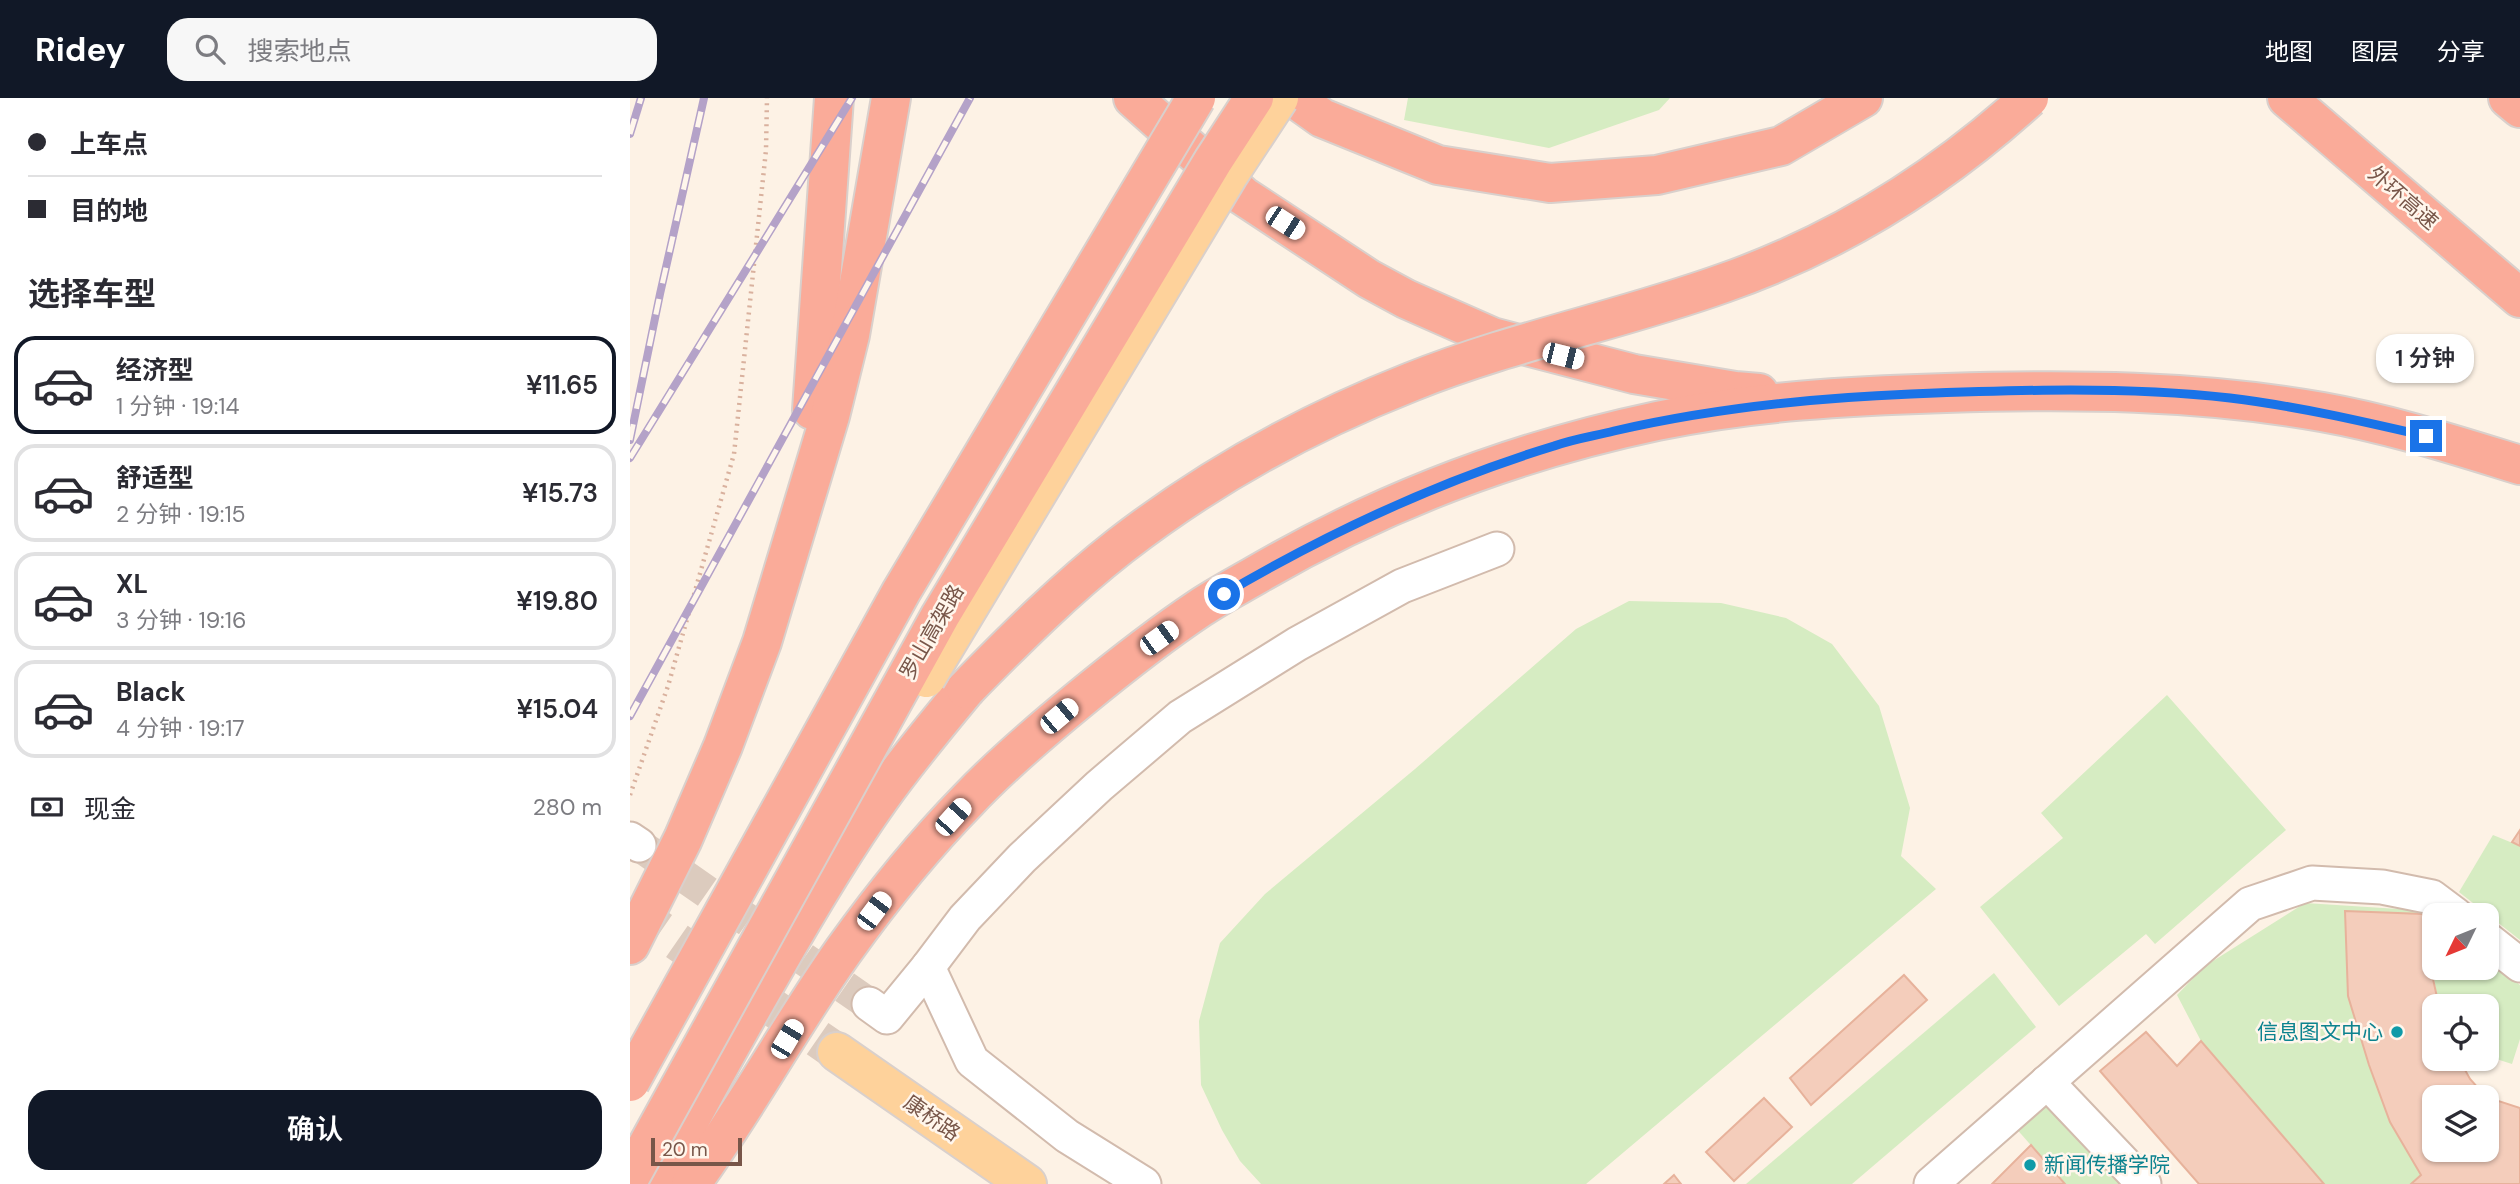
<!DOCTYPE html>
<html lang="zh">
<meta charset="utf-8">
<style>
:root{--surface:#fff;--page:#f7f7f7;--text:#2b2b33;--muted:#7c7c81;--line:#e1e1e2;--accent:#111827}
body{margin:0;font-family:"DM Sans","Noto Sans SC",sans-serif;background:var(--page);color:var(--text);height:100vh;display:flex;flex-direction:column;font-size:26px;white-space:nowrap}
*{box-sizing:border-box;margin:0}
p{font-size:23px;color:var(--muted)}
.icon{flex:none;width:38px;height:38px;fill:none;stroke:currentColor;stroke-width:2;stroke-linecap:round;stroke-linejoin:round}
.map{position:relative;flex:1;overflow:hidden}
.sheet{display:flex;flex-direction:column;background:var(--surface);width:630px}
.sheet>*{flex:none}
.banner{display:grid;align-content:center;height:154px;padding:0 28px;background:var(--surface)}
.needle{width:46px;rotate:227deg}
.fabs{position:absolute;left:1792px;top:805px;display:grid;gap:14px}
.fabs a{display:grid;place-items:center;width:77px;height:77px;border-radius:14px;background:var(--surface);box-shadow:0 2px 5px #0004;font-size:35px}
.scale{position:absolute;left:21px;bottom:18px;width:91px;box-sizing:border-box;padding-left:7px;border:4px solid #785649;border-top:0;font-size:19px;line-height:24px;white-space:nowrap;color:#785649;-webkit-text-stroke:5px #fff6ec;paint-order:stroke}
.end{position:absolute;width:32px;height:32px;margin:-16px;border:9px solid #1a73e8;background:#fff;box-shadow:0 0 0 4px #fff}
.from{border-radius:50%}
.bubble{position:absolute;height:49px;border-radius:21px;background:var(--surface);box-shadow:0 2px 5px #0004;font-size:23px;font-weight:600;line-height:49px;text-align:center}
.car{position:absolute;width:21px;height:42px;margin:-21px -10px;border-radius:9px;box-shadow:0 0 5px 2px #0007;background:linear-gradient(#fff 24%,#345 0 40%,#fff 0 76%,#345 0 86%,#fff 0)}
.banner b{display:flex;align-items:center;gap:24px;height:66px;font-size:26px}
.banner b+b{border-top:2px solid var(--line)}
.banner i{width:18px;height:18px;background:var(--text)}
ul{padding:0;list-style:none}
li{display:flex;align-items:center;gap:21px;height:98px;margin:0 14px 10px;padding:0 14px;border:4px solid var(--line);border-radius:21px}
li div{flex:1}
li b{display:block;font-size:26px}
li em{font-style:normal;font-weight:600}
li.selected{border-color:var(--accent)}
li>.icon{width:63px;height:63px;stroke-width:1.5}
h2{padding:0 28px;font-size:32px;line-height:84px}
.pay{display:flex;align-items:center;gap:18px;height:77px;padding:0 28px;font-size:26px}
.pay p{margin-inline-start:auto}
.cta{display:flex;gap:14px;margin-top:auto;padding:14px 28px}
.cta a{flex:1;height:80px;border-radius:21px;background:var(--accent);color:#fff;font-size:28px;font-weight:600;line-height:80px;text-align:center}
header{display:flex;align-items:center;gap:42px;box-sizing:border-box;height:98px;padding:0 35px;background:var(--accent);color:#fff}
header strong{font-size:33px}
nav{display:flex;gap:38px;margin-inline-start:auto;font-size:24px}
.search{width:490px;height:63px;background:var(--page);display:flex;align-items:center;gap:18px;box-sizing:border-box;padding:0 24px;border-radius:21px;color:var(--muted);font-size:26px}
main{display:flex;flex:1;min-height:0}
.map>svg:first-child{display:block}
</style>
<header>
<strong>Ridey</strong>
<div class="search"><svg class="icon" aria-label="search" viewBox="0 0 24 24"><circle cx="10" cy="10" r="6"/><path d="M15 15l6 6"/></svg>搜索地点</div>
<nav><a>地图</a><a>图层</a><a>分享</a></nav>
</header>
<main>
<section class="sheet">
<div class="banner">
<b><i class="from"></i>上车点</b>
<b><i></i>目的地</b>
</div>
<h2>选择车型</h2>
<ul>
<li class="selected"><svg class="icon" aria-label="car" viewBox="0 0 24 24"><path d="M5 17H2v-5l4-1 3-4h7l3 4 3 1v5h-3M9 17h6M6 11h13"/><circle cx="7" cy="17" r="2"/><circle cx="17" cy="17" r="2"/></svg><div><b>经济型</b><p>1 分钟 · 19:14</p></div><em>¥11.65</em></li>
<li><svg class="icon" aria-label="car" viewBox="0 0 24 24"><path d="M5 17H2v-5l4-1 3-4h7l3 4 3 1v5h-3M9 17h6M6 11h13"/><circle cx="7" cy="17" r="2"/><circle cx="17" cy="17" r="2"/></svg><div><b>舒适型</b><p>2 分钟 · 19:15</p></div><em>¥15.73</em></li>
<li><svg class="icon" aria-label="car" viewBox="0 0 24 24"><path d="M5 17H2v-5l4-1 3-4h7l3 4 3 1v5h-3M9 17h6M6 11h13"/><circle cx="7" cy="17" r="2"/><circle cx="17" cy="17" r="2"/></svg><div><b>XL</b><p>3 分钟 · 19:16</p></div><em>¥19.80</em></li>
<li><svg class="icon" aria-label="car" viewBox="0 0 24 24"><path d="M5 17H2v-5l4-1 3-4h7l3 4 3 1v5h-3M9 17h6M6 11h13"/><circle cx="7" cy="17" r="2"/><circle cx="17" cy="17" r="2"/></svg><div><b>Black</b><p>4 分钟 · 19:17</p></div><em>¥15.04</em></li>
</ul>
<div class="pay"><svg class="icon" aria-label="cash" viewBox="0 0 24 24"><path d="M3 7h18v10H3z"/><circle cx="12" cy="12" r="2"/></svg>现金<p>280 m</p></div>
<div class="cta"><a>确认</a></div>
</section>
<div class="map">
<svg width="1890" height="1086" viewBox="0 0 1890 1086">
<rect width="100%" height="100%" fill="#fdf2e5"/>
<!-- green -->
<g fill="#d6ecc2">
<path d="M778,0H1040L1029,12L919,50L774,22Z"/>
<path d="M999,503L1091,505L1156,520L1202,546L1249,608L1280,710L1271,758L1306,791L956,1086H631L610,1063L592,1032L571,987L569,923L590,845L635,796L785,671L946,531Z"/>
<path d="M1537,597L1656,732L1525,846L1516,836L1429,908L1350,809L1433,740L1411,715Z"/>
<path d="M1863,737L1890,748V842L1829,794Z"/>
<path d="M1675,805L1800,813L1804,817V870H1857V859L1890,887V941L1882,966L1857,958V908H1809L1792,816L1715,814L1718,898L1739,967L1760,1024L1791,1077L1781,1086H1694L1571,943L1547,897L1575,868Z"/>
<path d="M1364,875L1406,929L1222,1086H1116Z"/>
<path d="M1413,1005L1499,1086H1435L1384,1028Z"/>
</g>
<!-- building -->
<g fill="#f4cdbb" stroke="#e7b29b" stroke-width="2" fill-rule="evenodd">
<path d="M1890,732V748L1882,744Z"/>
<path d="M1715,813L1793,816L1801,872L1809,908H1804V961H1829L1840,981L1856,999L1890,1010V1086H1781L1791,1077L1760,1024L1739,967L1718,898ZM1804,999H1857V1052H1804Z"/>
<path d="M1274,877L1297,902L1181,1007L1160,980Z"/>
<path d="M1516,934L1547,968L1571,943L1694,1086H1569L1470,973Z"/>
<path d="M1134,1000L1162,1029L1104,1083L1076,1054Z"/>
<path d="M1401,1047L1435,1086H1362Z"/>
<path d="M1044,1077L1051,1086H1034Z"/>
</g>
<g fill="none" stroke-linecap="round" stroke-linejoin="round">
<!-- minor-tunnel -->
<path stroke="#dccbbe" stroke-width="33" stroke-dasharray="33 17" stroke-linecap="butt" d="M9,747L239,906"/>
<!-- major-tunnel -->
<path stroke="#dccbbe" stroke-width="38" stroke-dasharray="38 19" stroke-linecap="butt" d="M0,811L207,954"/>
<defs>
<g id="minor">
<path d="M0,741L9,747"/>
<path d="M1857,841L1890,867"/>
<path d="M298,869L342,963L437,1038L514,1086"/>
<path d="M239,906L257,919L298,869L335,820L392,760L469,688L550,619L667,546L772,488L867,451"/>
<path d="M1417,984L1514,1086"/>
<path d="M1301,1086L1620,806L1682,785L1752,789L1802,799L1826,817"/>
</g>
<path id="major" d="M207,954L397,1086"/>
<g id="highway">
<path d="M503,0L613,98L739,181L776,201L862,239L1004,276L1105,293L1129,295"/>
<path d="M664,0L692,20L808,67L920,85L1027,77L1151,48L1233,0"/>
<path d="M1657,0L1890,200"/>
<path d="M1878,0L1890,10"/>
<path d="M182,312L204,0"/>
<path d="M0,847L53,741L93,648L132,544L200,318L220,237L261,0"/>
<path d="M26,1086C63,1015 101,945 141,876C175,816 210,756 250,700C277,662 307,626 336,591"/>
<path d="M61,1086C116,1011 160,928 214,852C252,799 293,748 338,702C372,666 411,633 450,601C489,569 528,538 570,510C588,498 607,488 626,477C751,404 885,353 1027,323C1122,303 1219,298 1316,295C1442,291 1568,292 1692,314C1760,326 1825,347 1890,367"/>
</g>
</defs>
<!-- minor casing -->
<use href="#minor" stroke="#d2bbad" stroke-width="37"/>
<!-- major casing -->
<use href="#major" stroke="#d9d0cc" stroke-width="42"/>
<!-- highway casing -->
<use href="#highway" stroke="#d9d0cc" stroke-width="42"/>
<!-- path -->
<path stroke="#d9b19e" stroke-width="4.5" stroke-dasharray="2 5" stroke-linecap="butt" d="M0,697L38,588L104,356L136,52L137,0"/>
<!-- minor -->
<use href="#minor" stroke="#fff" stroke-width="33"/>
<!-- major -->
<use href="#major" stroke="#fed29b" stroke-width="38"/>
<!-- highway -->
<use href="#highway" stroke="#faab99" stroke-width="38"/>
<defs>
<g id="rail">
<path d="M0,36L11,0"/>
<path d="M0,342L30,196L74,0"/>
<path d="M0,360L222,0"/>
<path d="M0,618L340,0"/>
</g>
</defs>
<!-- rail casing -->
<use href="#rail" stroke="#b4a2c8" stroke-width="8"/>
<!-- rail -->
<use href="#rail" stroke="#fff6ec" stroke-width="5" stroke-dasharray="16" stroke-linecap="butt"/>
<defs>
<path id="major-bridge" d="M296,580L599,76L649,0"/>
<g id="highway-bridge">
<path d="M336,591C385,541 435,491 490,448C579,379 677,325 781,284C883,243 991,222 1094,185C1208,145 1310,81 1399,0"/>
<path d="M0,984L271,494L566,0"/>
<path d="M0,1079L310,518L583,63L624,0"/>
</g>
</defs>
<!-- major-bridge casing -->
<use href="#major-bridge" stroke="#d9d0cc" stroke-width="42" stroke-linecap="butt"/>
<!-- highway-bridge casing -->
<use href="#highway-bridge" stroke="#d9d0cc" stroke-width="42" stroke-linecap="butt"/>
<!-- major-bridge -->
<use href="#major-bridge" stroke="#fed29b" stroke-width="38"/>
<!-- highway-bridge -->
<use href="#highway-bridge" stroke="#faab99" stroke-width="38"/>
</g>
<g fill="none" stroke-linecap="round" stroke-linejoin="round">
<!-- route -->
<path stroke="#1a73e8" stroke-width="9" d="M594,496C700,434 806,384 924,348C943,341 964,338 984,333C1083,310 1181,300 1281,296C1387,292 1495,288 1600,300C1666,308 1731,323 1796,338"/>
</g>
<!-- markers -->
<g fill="#0f9aa8" stroke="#fff6ec" stroke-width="2.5">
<circle cx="1767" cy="934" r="7"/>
<circle cx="1400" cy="1067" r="7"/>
</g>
<g text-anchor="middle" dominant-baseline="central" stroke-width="5" stroke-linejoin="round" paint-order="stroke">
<!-- street labels -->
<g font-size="21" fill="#785649" stroke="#fff6ec">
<text transform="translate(1773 100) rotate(41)">外环高速</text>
<text transform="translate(302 534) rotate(-60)">罗山高架路</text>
<text transform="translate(302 1020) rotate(35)">康桥路</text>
</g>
<!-- culture labels -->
<g font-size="21" fill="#0d838f" stroke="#fff6ec" text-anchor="end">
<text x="1753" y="934">信息图文中心</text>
<text x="1414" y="1067" text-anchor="start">新闻传播学院</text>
</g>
</g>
</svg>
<div class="fabs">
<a><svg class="needle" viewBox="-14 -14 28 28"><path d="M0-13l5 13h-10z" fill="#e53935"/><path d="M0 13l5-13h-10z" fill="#7c7c81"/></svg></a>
<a><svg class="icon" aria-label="locate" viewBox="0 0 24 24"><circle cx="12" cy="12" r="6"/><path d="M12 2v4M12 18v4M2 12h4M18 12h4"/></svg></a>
<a><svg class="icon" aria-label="layers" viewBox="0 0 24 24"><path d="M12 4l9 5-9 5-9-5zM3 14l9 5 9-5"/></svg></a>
</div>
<div class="scale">20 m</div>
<i class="end from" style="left:594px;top:496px"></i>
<i class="end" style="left:1796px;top:338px"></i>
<div class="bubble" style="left:1746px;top:236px;width:98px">1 分钟</div>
<i class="car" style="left:655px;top:125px;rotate:123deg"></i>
<i class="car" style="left:933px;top:258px;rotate:104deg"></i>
<i class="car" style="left:529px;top:540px;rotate:54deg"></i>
<i class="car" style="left:429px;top:618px;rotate:50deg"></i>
<i class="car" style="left:323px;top:719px;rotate:42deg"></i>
<i class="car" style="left:244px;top:813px;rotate:37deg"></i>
<i class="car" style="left:157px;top:941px;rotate:31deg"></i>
</div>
</main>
